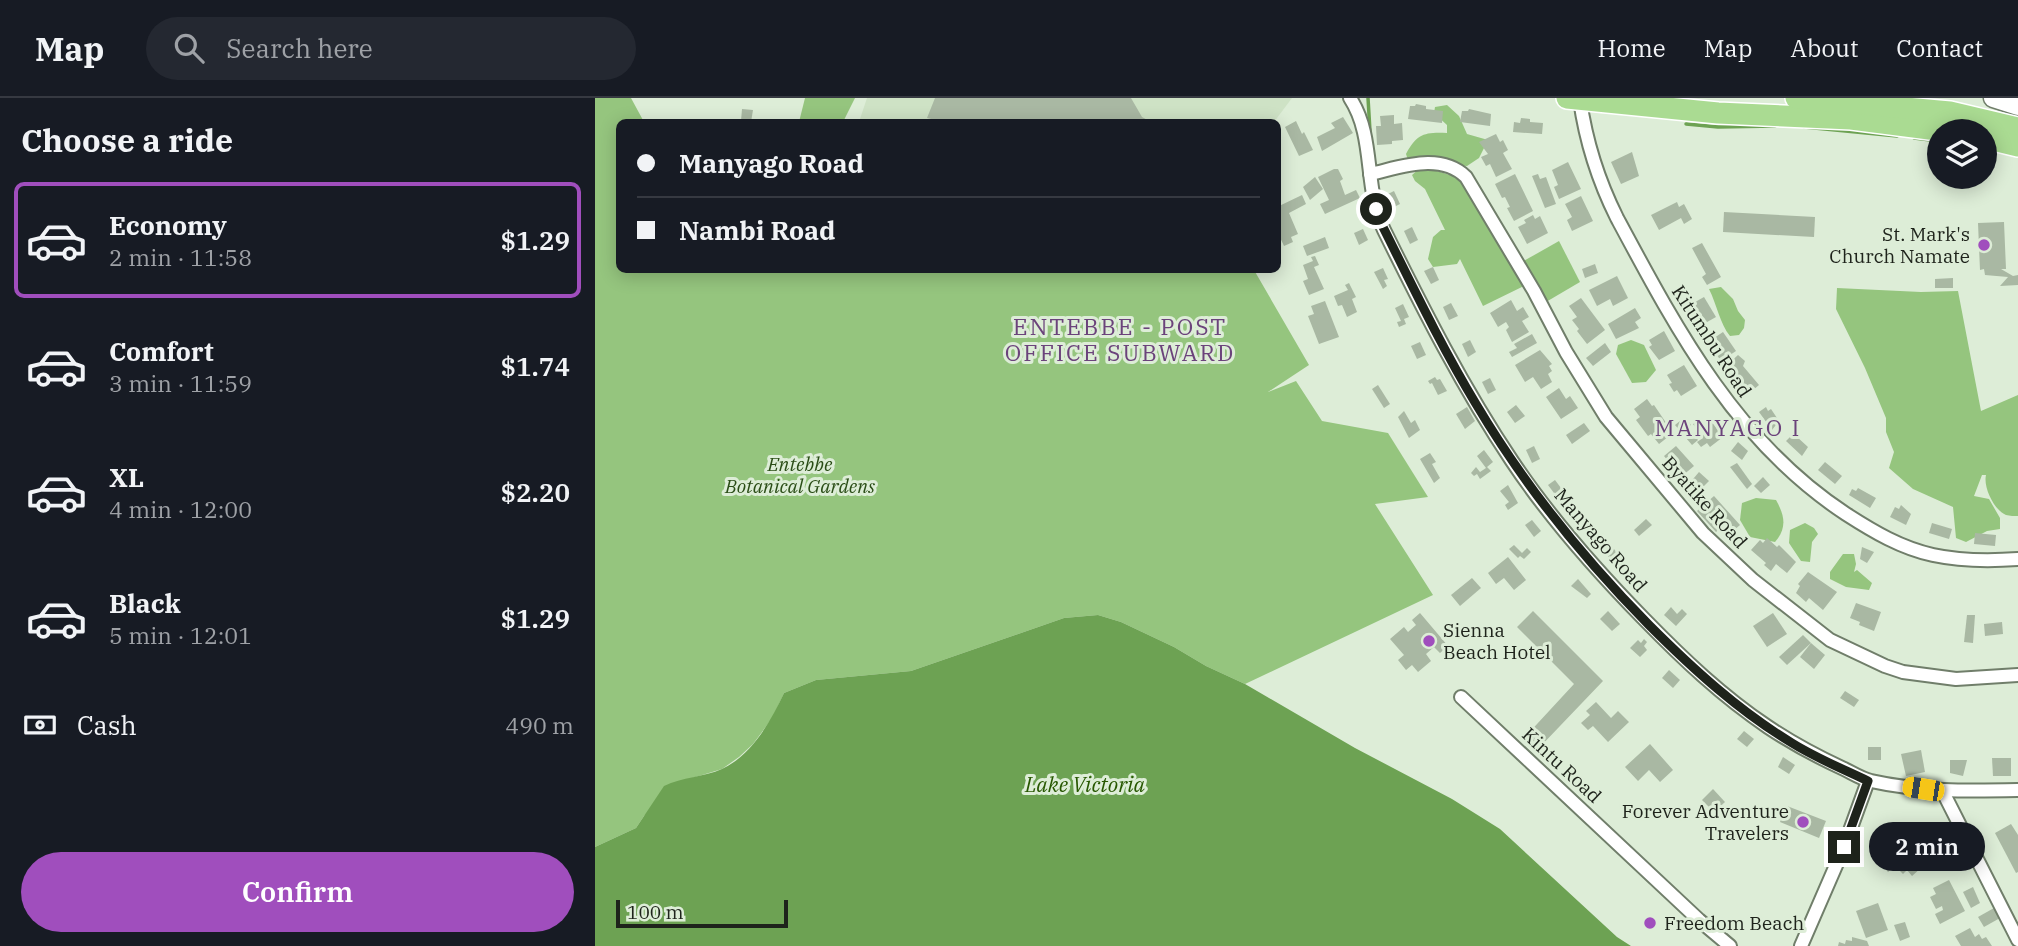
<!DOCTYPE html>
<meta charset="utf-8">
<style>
:root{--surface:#171b24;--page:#242831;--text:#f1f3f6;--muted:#9ea1a6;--line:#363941;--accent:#a04ebd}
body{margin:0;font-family:"IBM Plex Serif",serif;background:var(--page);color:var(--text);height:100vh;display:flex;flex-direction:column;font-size:26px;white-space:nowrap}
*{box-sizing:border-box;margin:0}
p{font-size:23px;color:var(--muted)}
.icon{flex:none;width:38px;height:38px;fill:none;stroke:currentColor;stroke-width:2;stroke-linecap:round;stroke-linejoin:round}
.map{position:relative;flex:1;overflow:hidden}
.sheet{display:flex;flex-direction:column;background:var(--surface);width:595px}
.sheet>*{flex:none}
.banner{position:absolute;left:21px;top:21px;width:665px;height:154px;border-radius:10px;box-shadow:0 4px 18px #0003;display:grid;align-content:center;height:154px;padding:0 21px;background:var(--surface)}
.fabs{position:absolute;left:1332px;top:21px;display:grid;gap:14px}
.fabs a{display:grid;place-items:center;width:70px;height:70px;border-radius:50%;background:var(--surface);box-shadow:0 4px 18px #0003;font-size:35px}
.scale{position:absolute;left:21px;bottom:18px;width:172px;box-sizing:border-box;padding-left:7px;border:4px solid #1e231b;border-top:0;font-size:19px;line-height:24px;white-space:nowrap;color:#1e231b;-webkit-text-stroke:5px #ddedd7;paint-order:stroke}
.end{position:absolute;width:32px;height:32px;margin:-16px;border:9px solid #1e231b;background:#fff;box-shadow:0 0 0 4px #fff}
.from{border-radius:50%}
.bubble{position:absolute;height:49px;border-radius:24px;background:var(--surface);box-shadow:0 4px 18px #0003;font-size:23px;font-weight:600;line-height:49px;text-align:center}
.car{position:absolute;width:21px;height:42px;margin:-21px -10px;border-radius:9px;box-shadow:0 0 5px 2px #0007;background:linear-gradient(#f5c518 24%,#345 0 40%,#f5c518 0 76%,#345 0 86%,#f5c518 0)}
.banner b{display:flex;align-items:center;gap:24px;height:66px;font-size:26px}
.banner b+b{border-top:2px solid var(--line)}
.banner i{width:18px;height:18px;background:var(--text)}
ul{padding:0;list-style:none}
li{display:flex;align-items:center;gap:21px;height:116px;margin:0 14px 10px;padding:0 7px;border:4px solid transparent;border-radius:10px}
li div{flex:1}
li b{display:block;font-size:26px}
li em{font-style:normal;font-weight:600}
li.on{border-color:var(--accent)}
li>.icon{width:63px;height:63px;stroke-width:1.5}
h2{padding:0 21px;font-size:32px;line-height:84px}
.pay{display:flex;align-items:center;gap:18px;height:77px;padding:0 21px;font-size:26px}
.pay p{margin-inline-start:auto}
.primary-button{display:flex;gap:14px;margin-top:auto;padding:14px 21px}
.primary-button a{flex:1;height:80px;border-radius:42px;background:var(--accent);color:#fff;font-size:28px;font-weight:600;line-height:80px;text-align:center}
header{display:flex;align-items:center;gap:42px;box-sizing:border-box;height:98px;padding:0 35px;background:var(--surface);border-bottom:2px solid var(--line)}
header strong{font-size:33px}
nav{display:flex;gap:38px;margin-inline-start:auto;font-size:24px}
.search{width:490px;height:63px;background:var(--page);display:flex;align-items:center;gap:18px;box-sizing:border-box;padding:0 24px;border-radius:38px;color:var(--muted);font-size:26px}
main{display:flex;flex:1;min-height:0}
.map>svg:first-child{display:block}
</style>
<header>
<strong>Map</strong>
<div class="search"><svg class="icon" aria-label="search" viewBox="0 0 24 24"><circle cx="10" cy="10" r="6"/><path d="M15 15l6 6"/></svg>Search here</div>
<nav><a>Home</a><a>Map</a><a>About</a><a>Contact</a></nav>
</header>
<main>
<section class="sheet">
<h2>Choose a ride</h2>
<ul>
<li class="on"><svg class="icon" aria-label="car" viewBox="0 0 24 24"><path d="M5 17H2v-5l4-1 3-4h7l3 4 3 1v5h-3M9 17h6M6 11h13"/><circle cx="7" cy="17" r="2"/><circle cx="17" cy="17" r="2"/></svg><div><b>Economy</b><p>2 min · 11:58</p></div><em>$1.29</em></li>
<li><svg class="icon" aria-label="car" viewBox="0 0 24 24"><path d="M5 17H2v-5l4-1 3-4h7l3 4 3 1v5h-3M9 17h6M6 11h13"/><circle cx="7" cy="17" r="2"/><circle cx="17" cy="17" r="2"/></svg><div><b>Comfort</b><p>3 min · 11:59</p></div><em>$1.74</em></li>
<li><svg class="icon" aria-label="car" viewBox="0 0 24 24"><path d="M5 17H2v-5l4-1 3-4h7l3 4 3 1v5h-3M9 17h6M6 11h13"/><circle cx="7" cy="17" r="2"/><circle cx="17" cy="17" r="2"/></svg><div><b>XL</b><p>4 min · 12:00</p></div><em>$2.20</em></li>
<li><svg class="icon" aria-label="car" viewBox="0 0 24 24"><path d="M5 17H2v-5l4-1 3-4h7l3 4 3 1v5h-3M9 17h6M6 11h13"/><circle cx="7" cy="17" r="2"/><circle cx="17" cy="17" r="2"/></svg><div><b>Black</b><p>5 min · 12:01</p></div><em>$1.29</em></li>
</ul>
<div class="pay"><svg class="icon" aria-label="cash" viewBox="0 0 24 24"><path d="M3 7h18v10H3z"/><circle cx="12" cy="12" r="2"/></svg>Cash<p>490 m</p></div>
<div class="primary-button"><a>Confirm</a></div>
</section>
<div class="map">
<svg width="1423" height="848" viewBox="0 0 1423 848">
<rect width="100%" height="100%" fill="#ddedd7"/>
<!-- built -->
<path fill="#cee2c5" d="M272,0H697L679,24H264Z"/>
<!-- green -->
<g fill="#95c57e">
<path d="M0,0H36L49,24H24V172H659L714,267L673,294L701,283L727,323L793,335L833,399L780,406L838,497L650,586L611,568L579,549L526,524L503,517L469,520L316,573L221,582L189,595L178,619L158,646L144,659L127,671L94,681L49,718L41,730L0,749Z"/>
<path d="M210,0H260L248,24H204Z"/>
<path d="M852,7L864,18L872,36L893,42L884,60L872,68L814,65L811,56C822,36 829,34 852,35V27L839,15L840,9Z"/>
<path d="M824,71L839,72L867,81L931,187L888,208L865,161L862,166L838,169L833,161L838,139L846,132H850L830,91L820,83L817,77Z"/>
<path d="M964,143L985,184L951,204L927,164Z"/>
<path d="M1126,189L1138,201L1143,213L1150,222L1149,230L1144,237L1135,238C1125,226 1122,207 1114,191Z"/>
<path d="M1242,190L1326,194L1363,193L1386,313L1423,297V418C1419,418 1415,418 1411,417C1399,412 1388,389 1391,377H1387L1379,398L1394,401L1405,420V431L1392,433L1371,444L1361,440L1358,409L1318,391L1294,370L1299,354L1291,334V320L1270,270L1241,211Z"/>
<path d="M1036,242L1049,247L1061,272L1051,284L1037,285L1021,256L1023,247Z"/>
<path d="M1161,400L1181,402C1190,418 1192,430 1180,444L1155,439L1145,422L1147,405Z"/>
<path d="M1210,425L1219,430L1223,436L1217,444L1215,464L1206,463L1194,445L1195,432Z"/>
<path d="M1248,456H1259L1261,466L1259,474L1262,472L1277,485L1274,492L1251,489L1235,481V474Z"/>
</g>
<!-- water -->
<path fill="#6da253" d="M503,517L526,524L579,549L611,568L650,586L760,650L857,701L905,731L1022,839L1036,848H0V749L41,730L69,688C87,679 109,679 127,671C157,657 176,623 189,595L221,582L316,573L469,520Z"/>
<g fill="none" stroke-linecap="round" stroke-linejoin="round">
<!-- stream -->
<g stroke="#6da253" stroke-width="3.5">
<path d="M773,0L775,33"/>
<path d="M1091,26L1123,29L1180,28"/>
<path d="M1209,29L1302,38"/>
<path d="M1319,40L1344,43"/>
</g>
</g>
<!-- building -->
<g fill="#a9b8a3">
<path d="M340,0H536L547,19L556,24H349L332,20Z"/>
<path d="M821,6L831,8V11L848,13L847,25L813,21L815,8H820Z"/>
<path d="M147,11L158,12L156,24L146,23Z"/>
<path d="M874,11L896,16L895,28L865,24L867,13H873Z"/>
<path d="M799,17V26L807,25L808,42L797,43V46L782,47L781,28H786L785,18Z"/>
<path d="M748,19L758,35L727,53L722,39L740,30L736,25Z"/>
<path d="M926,20L935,21V24L948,25L947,36L918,34L919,24L925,25Z"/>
<path d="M701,23L707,36L709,34L718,52L704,58L690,29Z"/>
<path d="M901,36L905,44L908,42L913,52L908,55L917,71L901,79L895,66L891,68L886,59L893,56L884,44Z"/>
<path d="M1037,54L1044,78L1026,86L1016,64Z"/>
<path d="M973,64L986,91L964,101L959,89L963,87L957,72Z"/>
<path d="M739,71H743L748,81L745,83L750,97L761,92L765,100L730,116L725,106L734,102L723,79Z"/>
<path d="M920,76L938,113L919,123L912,110L915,109L910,99L907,100L900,86Z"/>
<path d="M943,76L945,81L951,79L961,106L950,110L937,78Z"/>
<path d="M720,79L728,91L715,102L708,89Z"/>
<path d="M799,93L805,106L797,110L791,97Z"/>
<path d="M707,97L711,106L694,115L703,136L696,139L698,144L689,148L682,133V109Z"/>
<path d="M986,98L998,123L977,133L972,122L977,119L970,106Z"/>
<path d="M1082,104L1084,109L1089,106L1097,121L1089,126L1086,120L1064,132L1056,117Z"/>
<path d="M1129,114L1220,119L1219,139L1128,134Z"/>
<path d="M938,117L940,121L945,118L953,135L932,146L923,129L931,125L929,122Z"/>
<path d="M1409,124L1411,171H1406L1418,178L1423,177V187L1405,188L1413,179L1390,177L1389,171L1385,172L1383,125Z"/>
<path d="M817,129L823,142L815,146L809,133Z"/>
<path d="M768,131L773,142L764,147L759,135Z"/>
<path d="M730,139L734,150L712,158L708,148Z"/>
<path d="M1107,145L1126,179L1112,187L1107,179L1111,176L1097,150Z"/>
<path d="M720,158L724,167L719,169L729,191L714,197L708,183L713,181L708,167L718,163L716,159Z"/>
<path d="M1000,166L1003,175L990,180L987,171Z"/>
<path d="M838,169L844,182L836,186L829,173Z"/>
<path d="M788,170L793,181L789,182L792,188L788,191L779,174Z"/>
<path d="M1022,178L1033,200L1018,208L1015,201L1002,208L994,192Z"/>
<path d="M1358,180V190H1340V181Z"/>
<path d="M754,185L761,199L757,201L762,214L752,219L747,207L743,208L739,198L753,192L750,187Z"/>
<path d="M1109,199L1121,219L1105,228L1093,208Z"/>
<path d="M986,200L1010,232L992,246L982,233L984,231L977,222L982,219L974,208Z"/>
<path d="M916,202L922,213L928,209L934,219L927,223L934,234L917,244L911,232L914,229L911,224L903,229L895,215Z"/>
<path d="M730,203L744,239L724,246L713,218L719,216L716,208Z"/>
<path d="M856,205L863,218L854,222L848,209Z"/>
<path d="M808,206L814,219L809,221L811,226L804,229L802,224L806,223L800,210Z"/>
<path d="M1040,210L1046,220L1040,224L1044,230L1021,241L1013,226Z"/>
<path d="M1069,233L1080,253L1064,262L1054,249L1057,247L1054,242Z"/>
<path d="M1128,234L1141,253L1126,263L1113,244Z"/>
<path d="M937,236L942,245L917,259L914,254L922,250L919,246Z"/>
<path d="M875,242L881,254L873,259L867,246Z"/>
<path d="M825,244L831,257L822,261L816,248Z"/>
<path d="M1010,245L1016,254L998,268L991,260Z"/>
<path d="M945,252L957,266L954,268L957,273L953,276L957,284L946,291L938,279L930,284L920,267Z"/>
<path d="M1143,257L1150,263L1148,268L1164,287L1152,297L1135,278L1141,272L1139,270L1132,276L1128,271Z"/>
<path d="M1089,267L1102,288L1086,298L1082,292L1079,294L1074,286L1077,285L1072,277Z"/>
<path d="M840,279L842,282L845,281L852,293L843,297L837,285L835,286L833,283Z"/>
<path d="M895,280L901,292L893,296L887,284Z"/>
<path d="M783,287L795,306L789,310L777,291Z"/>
<path d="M964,290L971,301L975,298L983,310L966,321L951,299Z"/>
<path d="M1052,301L1057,308L1059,307L1078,335L1064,346L1056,336L1053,338L1041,322L1045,319L1039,311Z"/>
<path d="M921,307L930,318L920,325L912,314Z"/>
<path d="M872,309L880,323L870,331L861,316Z"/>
<path d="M1171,309L1173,313L1176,311L1184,323L1177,332L1164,314Z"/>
<path d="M809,313L816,325L820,322L825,332L814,340L803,319Z"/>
<path d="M1090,319L1096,327L1093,330L1103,342L1097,347L1080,327Z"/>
<path d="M1103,323L1108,329L1116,323L1128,339L1115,349L1112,345L1106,349L1102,344L1108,340L1098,326Z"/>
<path d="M989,325L995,333L977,346L971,337Z"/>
<path d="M1196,338L1199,341L1201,338L1213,349L1207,358L1191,343Z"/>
<path d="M1143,344L1153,353L1147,362L1136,353Z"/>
<path d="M939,348L945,361L937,365L931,352Z"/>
<path d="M1081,348L1099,368L1087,378L1084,375L1081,378L1071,367L1074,364L1069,358Z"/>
<path d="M889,352L898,364L892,369L896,373L885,381L882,376L879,378L876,375L881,369L885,374L891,370L882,358Z"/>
<path d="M835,355L841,364L837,366L845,380L839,385L825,361Z"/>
<path d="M1230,364L1247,378L1240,386L1223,372Z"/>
<path d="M1142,365L1157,386L1152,391L1135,369Z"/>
<path d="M1104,374L1114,383L1102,395L1093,387Z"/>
<path d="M1168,379L1175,387L1166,395L1159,388Z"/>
<path d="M960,382L969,394L962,399L953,387Z"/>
<path d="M913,387L923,405L913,412L910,407L914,404L905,393Z"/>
<path d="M1263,390L1281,400L1275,410L1254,397L1257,391L1261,393Z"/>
<path d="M1119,398L1145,427L1138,433L1131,425L1121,434L1102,413Z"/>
<path d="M1306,407L1316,416L1311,427L1295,419L1300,409L1304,411Z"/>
<path d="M984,414L993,426L986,431L977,419Z"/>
<path d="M1051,421L1057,427L1044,438L1039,432Z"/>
<path d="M937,422L946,433L939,439L930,427Z"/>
<path d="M1337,425L1357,431L1354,441L1334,435Z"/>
<path d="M1380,435L1401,437L1400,448L1379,446Z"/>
<path d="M1172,440L1182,449L1184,447L1201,464L1192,475L1181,466L1176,473L1169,467L1171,465L1156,452L1165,442L1168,445Z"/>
<path d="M919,447L927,455L932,450L936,454L929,461L925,458L923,460L914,451Z"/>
<path d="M1267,449L1279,454L1272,465L1265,461Z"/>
<path d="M1019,451L1028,463L1021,468L1012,457Z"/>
<path d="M913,459L931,482L919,492L909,480L901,486L893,475Z"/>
<path d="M1213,474L1242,494L1228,512L1214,500L1211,504L1201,495L1205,488L1203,486Z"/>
<path d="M877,480L886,490L865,508L856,497Z"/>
<path d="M983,481L996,496L992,500L976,488Z"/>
<path d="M1261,505L1286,514L1279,533L1264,527L1265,524L1255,520Z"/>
<path d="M1076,509L1082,516L1087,511L1092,516L1081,528L1069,517Z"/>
<path d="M938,513L1008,583L943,651L930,639L979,586L922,529Z"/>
<path d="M1013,513L1025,526L1017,533L1005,521Z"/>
<path d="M825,515L853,548L845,555L839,549L831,556L836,563L823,574L817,567L811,572L803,562L809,557L795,541L809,529L813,534L821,527L817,522Z"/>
<path d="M1178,515L1192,536L1172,549L1158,528Z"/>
<path d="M1372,517H1380L1378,545L1369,544Z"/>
<path d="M1407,524L1408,536L1390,538L1389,526Z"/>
<path d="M1208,537L1216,545L1192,567L1184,559Z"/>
<path d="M1049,541L1052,544L1049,548L1052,552L1045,559L1035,550L1043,542L1046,545Z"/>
<path d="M1216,545L1230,557L1219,571L1205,559Z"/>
<path d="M1074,572L1085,582L1078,590L1067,580Z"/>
<path d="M1250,593L1264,602L1259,609L1245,600Z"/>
<path d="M1001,604L1016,620L1023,613L1034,624L1013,644L998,628L993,632L986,625L995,617L991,613Z"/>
<path d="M1149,633L1159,641L1152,649L1142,641Z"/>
<path d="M1055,646L1078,672L1065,684L1054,672L1043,683L1030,669Z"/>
<rect x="1273" y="649" width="13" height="13"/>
<path d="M1326,652L1330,674L1311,678L1306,656Z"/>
<path d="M1188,659L1200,667L1194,676L1183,669Z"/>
<path d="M1397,660H1416V678H1398Z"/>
<path d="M1355,662H1372L1368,678L1355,675Z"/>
<path d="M1118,691L1130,704L1119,714L1107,702Z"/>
<path d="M1192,708L1231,723L1224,740L1185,724Z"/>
<path d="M1416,726L1423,737V774L1421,775L1400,735Z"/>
<path d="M1351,730L1366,736L1358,757L1343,751Z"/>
<path d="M1296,738L1300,743L1303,740L1310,747L1312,745L1320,753L1317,755L1327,769L1317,778L1312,772L1308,776L1300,768L1293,774L1287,767L1293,762L1283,749Z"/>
<path d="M1354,782L1370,813L1345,826L1340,816L1348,812L1347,808L1341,811L1335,799L1341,796L1338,790Z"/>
<path d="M1378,789L1385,805L1376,810L1368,794Z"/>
<path d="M1283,805L1293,832L1271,840L1261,813Z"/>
<path d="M1399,810L1405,820L1389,829L1383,819Z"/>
<path d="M1310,824L1315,839L1305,843L1299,827Z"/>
<path d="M1375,830L1380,839L1384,836L1387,841L1391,839L1397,848H1366L1360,838Z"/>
<path d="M1257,839L1272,843L1274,848H1243L1244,844L1250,846L1251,842L1257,843Z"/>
</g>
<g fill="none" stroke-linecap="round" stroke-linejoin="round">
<defs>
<g id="minor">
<path d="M755,0C781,40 768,89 789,132C828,211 868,290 917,363C955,420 1001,472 1049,521C1088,561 1127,598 1173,629C1197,645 1221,658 1247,670C1256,674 1266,681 1276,683C1325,694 1373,693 1423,692"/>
<path d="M985,2C991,44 1003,82 1022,120C1082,232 1141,344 1251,416C1279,434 1306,450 1338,457C1366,463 1395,463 1423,461"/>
<path d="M775,76C807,69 845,54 871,79L939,193L971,254L1011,319L1108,435L1158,482L1235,542L1290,568L1308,574L1361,581L1423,577"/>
<path d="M866,599L1104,822L1135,848"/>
<path d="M1348,694L1423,842"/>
<path d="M1206,848L1249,749L1273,683"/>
</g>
<path id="secondary" d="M1398,0L1423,8"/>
<g id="trunk">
<path d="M972,0L1123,15L1256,21L1350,33"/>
<path d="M1201,0L1355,14L1423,30"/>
<path d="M1390,40L1423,48"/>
</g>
</defs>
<!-- minor casing -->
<use href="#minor" stroke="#707e6a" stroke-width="16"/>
<!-- secondary casing -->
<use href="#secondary" stroke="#707e6a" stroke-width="21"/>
<!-- trunk casing -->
<use href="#trunk" stroke="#fff" stroke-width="24"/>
<!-- minor -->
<use href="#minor" stroke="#fff" stroke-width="12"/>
<!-- secondary -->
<use href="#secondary" stroke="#fff" stroke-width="18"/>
<!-- trunk -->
<use href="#trunk" stroke="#aadb92" stroke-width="21"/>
</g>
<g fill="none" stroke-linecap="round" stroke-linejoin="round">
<!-- route -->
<path stroke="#1e231b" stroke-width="9" d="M781,111L787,127C817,187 846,248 881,306C929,387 988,460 1054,527C1098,571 1144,613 1197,645C1221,660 1248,671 1273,683L1249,749"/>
</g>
<!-- markers -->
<g fill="#a04ebd" stroke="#ddedd7" stroke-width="2.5">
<circle cx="1389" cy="147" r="7"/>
<circle cx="834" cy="543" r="7"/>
<circle cx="1208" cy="724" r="7"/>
<circle cx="1055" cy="825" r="7"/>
</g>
<g text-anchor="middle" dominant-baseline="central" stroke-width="6" stroke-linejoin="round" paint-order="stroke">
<!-- poi labels -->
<g font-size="19" fill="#1e231b" stroke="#ddedd7" text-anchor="end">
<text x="1375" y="136">St. Mark's<tspan x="1375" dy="22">Church Namate</tspan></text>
<text x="848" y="532" text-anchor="start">Sienna<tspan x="848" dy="22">Beach Hotel</tspan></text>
<text x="1194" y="713">Forever Adventure<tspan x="1194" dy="22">Travelers</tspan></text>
<text x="1069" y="825" text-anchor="start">Freedom Beach</text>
</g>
<!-- street labels -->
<g font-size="19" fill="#1e231b" stroke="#ddedd7">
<text transform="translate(1117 243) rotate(57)">Kitumbu Road</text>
<text transform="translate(1110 404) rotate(48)">Byatike Road</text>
<text transform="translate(1006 442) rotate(49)">Manyago Road</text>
<text transform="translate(967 667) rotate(43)">Kintu Road</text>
</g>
<!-- park labels -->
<g font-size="19" font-style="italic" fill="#2a4d16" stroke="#ddedd7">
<text x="205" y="366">Entebbe<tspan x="205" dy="22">Botanical Gardens</tspan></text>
</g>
<!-- water labels -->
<g font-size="21" font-style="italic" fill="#275800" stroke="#ddedd7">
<text x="490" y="686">Lake Victoria</text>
</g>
<!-- quarter labels -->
<g font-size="23" letter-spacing="2" fill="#6b437b" stroke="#ddedd7">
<text x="525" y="228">ENTEBBE - POST<tspan x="525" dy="26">OFFICE SUBWARD</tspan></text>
<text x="1133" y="329">MANYAGO I</text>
</g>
</g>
</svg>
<div class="fabs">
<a><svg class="icon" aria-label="layers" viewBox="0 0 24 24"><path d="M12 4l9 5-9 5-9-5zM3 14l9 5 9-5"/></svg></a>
</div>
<div class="scale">100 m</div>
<i class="end from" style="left:781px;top:111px"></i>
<i class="end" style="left:1249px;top:749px"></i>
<div class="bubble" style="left:1274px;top:724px;width:116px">2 min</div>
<i class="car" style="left:1328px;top:691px;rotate:279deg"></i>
<div class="banner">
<b><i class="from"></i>Manyago Road</b>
<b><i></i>Nambi Road</b>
</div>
</div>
</main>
